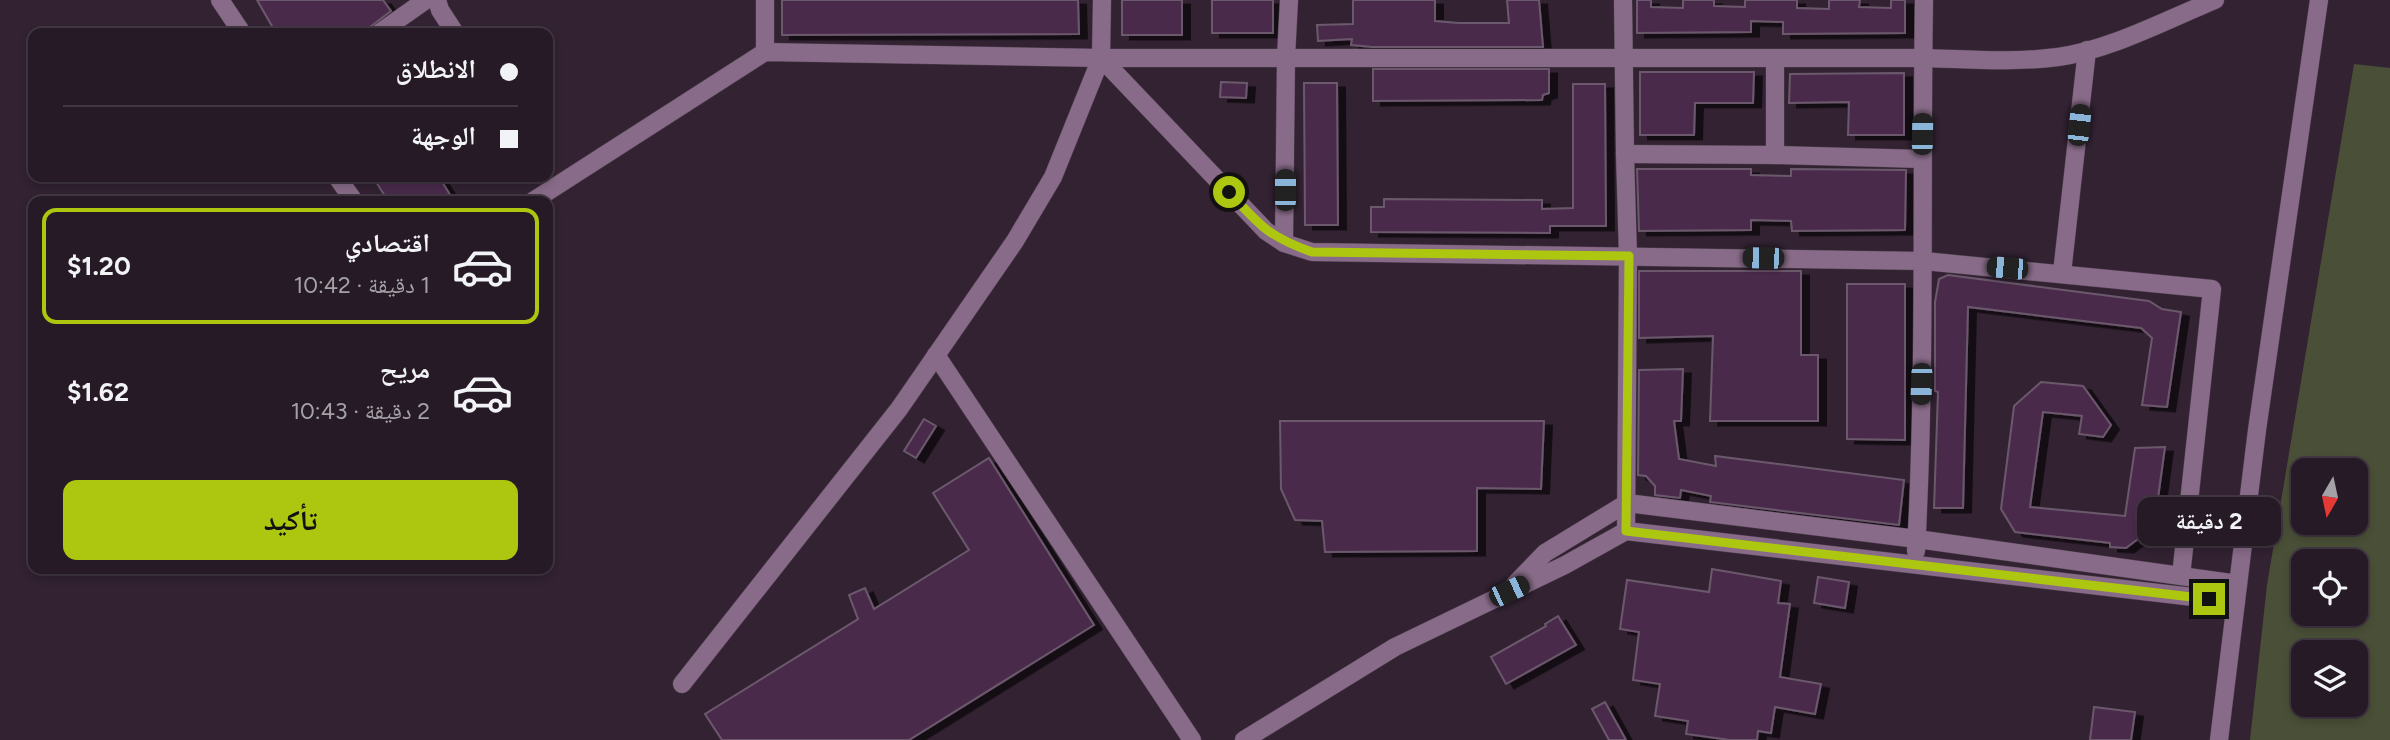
<!DOCTYPE html>
<html lang="ar">
<meta charset="utf-8">
<style>
:root{--surface:#261a26;--page:#322732;--text:#f1f3f6;--muted:#a4a1a7;--line:#423843;--accent:#adc60f}
body{margin:0;font-family:Figtree,"Noto Naskh Arabic",sans-serif;background:var(--page);color:var(--text);direction:rtl;height:100vh;display:flex;flex-direction:column;font-size:26px;white-space:nowrap}
*{box-sizing:border-box;margin:0}
p{font-size:23px;color:var(--muted)}
.icon{flex:none;width:38px;height:38px;fill:none;stroke:currentColor;stroke-width:2;stroke-linecap:round;stroke-linejoin:round}
.map{position:relative;flex:1;overflow:hidden;direction:ltr}
.details{position:absolute;left:28px;top:196px;width:525px;height:378px;display:flex;flex-direction:column;background:var(--surface);border-radius:14px;box-shadow:0 4px 10px #0003,0 0 0 2px var(--line);direction:rtl}
.details>*{flex:none}
.banner{position:absolute;left:28px;top:28px;width:525px;height:154px;border-radius:14px;box-shadow:0 4px 10px #0003,0 0 0 2px var(--line);direction:rtl;display:grid;align-content:center;height:154px;padding:0 35px;background:var(--surface)}
.needle{width:46px;rotate:189deg}
.fabs{position:absolute;left:2291px;top:458px;display:grid;gap:14px}
.fabs a{display:grid;place-items:center;width:77px;height:77px;border-radius:14px;background:var(--surface);box-shadow:0 4px 10px #0003,0 0 0 2px var(--line);font-size:35px}
.end{position:absolute;width:32px;height:32px;margin:-16px;border:9px solid #adc60f;background:#111;box-shadow:0 0 0 4px #111}
.from{border-radius:50%}
.bubble{position:absolute;height:49px;border-radius:14px;background:var(--surface);box-shadow:0 4px 10px #0003,0 0 0 2px var(--line);font-size:23px;font-weight:700;line-height:49px;text-align:center;direction:rtl}
.car{position:absolute;width:21px;height:42px;margin:-21px -10px;border-radius:9px;box-shadow:0 0 5px 2px #0007;background:linear-gradient(#222 24%,#8ab4d8 0 40%,#222 0 76%,#8ab4d8 0 86%,#222 0)}
.banner b{display:flex;align-items:center;gap:24px;height:66px;font-size:26px}
.banner b+b{border-top:2px solid var(--line)}
.banner i{width:18px;height:18px;background:var(--text)}
ul{padding:12px 0 0;list-style:none}
li{display:flex;align-items:center;gap:21px;height:116px;margin:0 14px 10px;padding:0 21px;border:4px solid transparent;border-radius:14px}
li div{flex:1}
li b{display:block;font-size:26px}
li em{font-style:normal;font-weight:700}
li.on{border-color:var(--accent)}
li>.icon{width:63px;height:63px;stroke-width:1.5}
.cta{display:flex;gap:14px;margin-top:auto;padding:14px 35px}
.cta a{flex:1;height:80px;border-radius:14px;background:var(--accent);color:#111;font-size:28px;font-weight:700;line-height:80px;text-align:center}
.map>svg:first-child{display:block}
</style>
<div class="map">
<svg width="2390" height="740" viewBox="0 0 2390 740">
<defs>
<filter id="shadow"><feDropShadow dx="8" dy="4.5" stdDeviation="0" flood-color="#0009"/></filter>
</defs>
<rect width="100%" height="100%" fill="#322232"/>
<!-- green -->
<path fill="#4a5037" fill-rule="evenodd" d="M2354,64L2390,68V740H2250L2267,585ZM2303,471H2356V523H2303ZM2303,562H2356V614H2303ZM2303,653H2356V705H2303Z"/>
<!-- building -->
<g fill="#4a2c4b" stroke="#6c596c" stroke-width="2" filter="url(#shadow)">
<path d="M257,0H383L391,11L362,33H276Z"/>
<path d="M782,0H1078L1079,34L782,35Z"/>
<rect x="1122" y="0" width="60" height="35"/>
<rect x="1212" y="0" width="61" height="33"/>
<path d="M1353,0H1435V21L1459,23H1509L1507,0H1539L1543,47H1372L1351,45L1352,39L1318,41L1317,25L1353,24Z"/>
<path d="M1637,0H1651V7L1683,8V0H1714V6L1745,7V0H1797V8L1829,9V0H1860L1859,7L1891,8V0H1905V33L1783,34V22L1751,21V32L1637,33Z"/>
<path d="M1373,69H1549V93L1543,95L1542,100L1373,101Z"/>
<path d="M1640,72H1754L1753,103H1695L1694,135H1640Z"/>
<path d="M1904,73V135H1848L1849,102L1789,103L1790,74Z"/>
<path d="M1221,82L1247,83L1246,98L1220,97Z"/>
<path d="M1304,83H1337L1338,225H1305Z"/>
<path d="M1573,84H1605L1606,226H1550V233L1371,232V207H1384V199L1542,200V209L1573,208Z"/>
<path d="M1637,169H1751V175L1791,176V169L1906,170L1905,230L1792,231L1791,221L1751,220V230L1639,231Z"/>
<path d="M373,177H439L454,201H388Z"/>
<path d="M1639,271H1801V355H1818V421H1710L1713,336L1639,338Z"/>
<path d="M1948,275L2149,301L2162,309L2181,312L2167,407L2142,405L2152,338L2141,328L1968,307L1963,508H1934L1938,392L1935,391V302L1939,279Z"/>
<path d="M1847,284H1905V440L1847,439Z"/>
<path d="M1683,369L1681,421H1674L1679,459L1716,466L1715,456L1904,480L1899,525L1710,502L1711,496L1681,490L1680,498L1655,495V486L1646,476L1638,475L1639,370Z"/>
<path d="M2041,382L2083,386L2111,425L2103,437L2079,434L2082,416L2043,412L2030,507L2125,516L2135,448L2165,447L2154,527L2126,548L2110,547V543L2015,532L2001,509L2014,406Z"/>
<path d="M924,419L936,426L916,458L904,451Z"/>
<path d="M1280,421H1544L1541,489L1477,488V551L1325,552L1322,521L1295,520L1281,489Z"/>
<path d="M989,458L1094,625L909,740H722L705,714L858,619L849,595L865,588L874,609L969,550L933,493Z"/>
<path d="M1712,569L1781,581L1778,603L1790,604L1780,677L1821,684L1815,714L1775,707L1771,733L1758,731L1757,740H1730L1686,734L1688,721L1655,716L1660,684L1633,680L1639,632L1620,629L1627,580L1709,592Z"/>
<path d="M1818,577L1849,582L1845,608L1814,603Z"/>
<path d="M1558,616L1576,645L1506,684L1491,657L1546,626L1545,624Z"/>
<path d="M1605,702L1626,740H1609L1592,709Z"/>
<path d="M2094,707L2135,712L2131,740H2090Z"/>
</g>
<g fill="none" stroke-linecap="round" stroke-linejoin="round">
<defs>
<g id="minor">
<path d="M220,0L242,33"/>
<path d="M437,0L440,10L455,33"/>
<path d="M1623,0L1625,154L1628,256L1626,531"/>
<path d="M379,33L426,0"/>
<path d="M765,52V0"/>
<path d="M1101,58L1266,231L1284,243L1312,252L1924,261L2212,289L2181,576"/>
<path d="M1775,59V155"/>
<path d="M1625,154L1775,155L1922,159"/>
<path d="M337,177L354,201"/>
<path d="M533,201L765,52L1101,58H1923C1968,59 2014,63 2058,57C2110,50 2166,20 2215,0"/>
<path d="M1284,243L1286,57L1289,0"/>
<path d="M2062,273L2087,50"/>
<path d="M936,355L1192,740"/>
<path d="M1916,551C1926,367 1921,184 1924,0"/>
<path d="M1515,584L1545,553L1627,503L1917,539L2238,584"/>
<path d="M682,684L899,409L1015,241L1053,177L1101,58L1102,0"/>
<path d="M1244,740L1395,647L1565,565L1626,531L2236,602"/>
<path d="M2219,740L2257,430L2319,0"/>
</g>
</defs>
<!-- minor casing -->
<use href="#minor" stroke="#4f404f" stroke-width="19"/>
<!-- minor -->
<use href="#minor" stroke="#886b88" stroke-width="18"/>
</g>
<g fill="none" stroke-linecap="round" stroke-linejoin="round">
<!-- route -->
<path stroke="#adc60f" stroke-width="9" d="M1229,192C1259,225 1269,237 1312,252L1629,256L1626,531L2209,599"/>
</g>
</svg>
<div class="fabs">
<a><svg class="needle" viewBox="-14 -14 28 28"><path d="M0-13l5 13h-10z" fill="#e53935"/><path d="M0 13l5-13h-10z" fill="#a4a1a7"/></svg></a>
<a><svg class="icon" aria-label="locate" viewBox="0 0 24 24"><circle cx="12" cy="12" r="6"/><path d="M12 2v4M12 18v4M2 12h4M18 12h4"/></svg></a>
<a><svg class="icon" aria-label="layers" viewBox="0 0 24 24"><path d="M12 4l9 5-9 5-9-5zM3 14l9 5 9-5"/></svg></a>
</div>
<i class="end from" style="left:1229px;top:192px"></i>
<i class="end" style="left:2209px;top:599px"></i>
<div class="bubble" style="left:2137px;top:497px;width:144px">2 دقيقة</div>
<i class="car" style="left:2079px;top:125px;rotate:6deg"></i>
<i class="car" style="left:1922px;top:134px;rotate:1deg"></i>
<i class="car" style="left:1285px;top:190px;rotate:0deg"></i>
<i class="car" style="left:1763px;top:258px;rotate:271deg"></i>
<i class="car" style="left:2007px;top:268px;rotate:275deg"></i>
<i class="car" style="left:1921px;top:384px;rotate:182deg"></i>
<i class="car" style="left:1509px;top:591px;rotate:65deg"></i>
<div class="banner">
<b><i class="from"></i>الانطلاق</b>
<b><i></i>الوجهة</b>
</div>
<section class="details">
<ul>
<li class="on"><svg class="icon" aria-label="car" viewBox="0 0 24 24"><path d="M5 17H2v-5l4-1 3-4h7l3 4 3 1v5h-3M9 17h6M6 11h13"/><circle cx="7" cy="17" r="2"/><circle cx="17" cy="17" r="2"/></svg><div><b>اقتصادي</b><p>1 دقيقة · 10:42</p></div><em>$1.20</em></li>
<li><svg class="icon" aria-label="car" viewBox="0 0 24 24"><path d="M5 17H2v-5l4-1 3-4h7l3 4 3 1v5h-3M9 17h6M6 11h13"/><circle cx="7" cy="17" r="2"/><circle cx="17" cy="17" r="2"/></svg><div><b>مريح</b><p>2 دقيقة · 10:43</p></div><em>$1.62</em></li>
</ul>
<div class="cta"><a>تأكيد</a></div>
</section>
</div>
